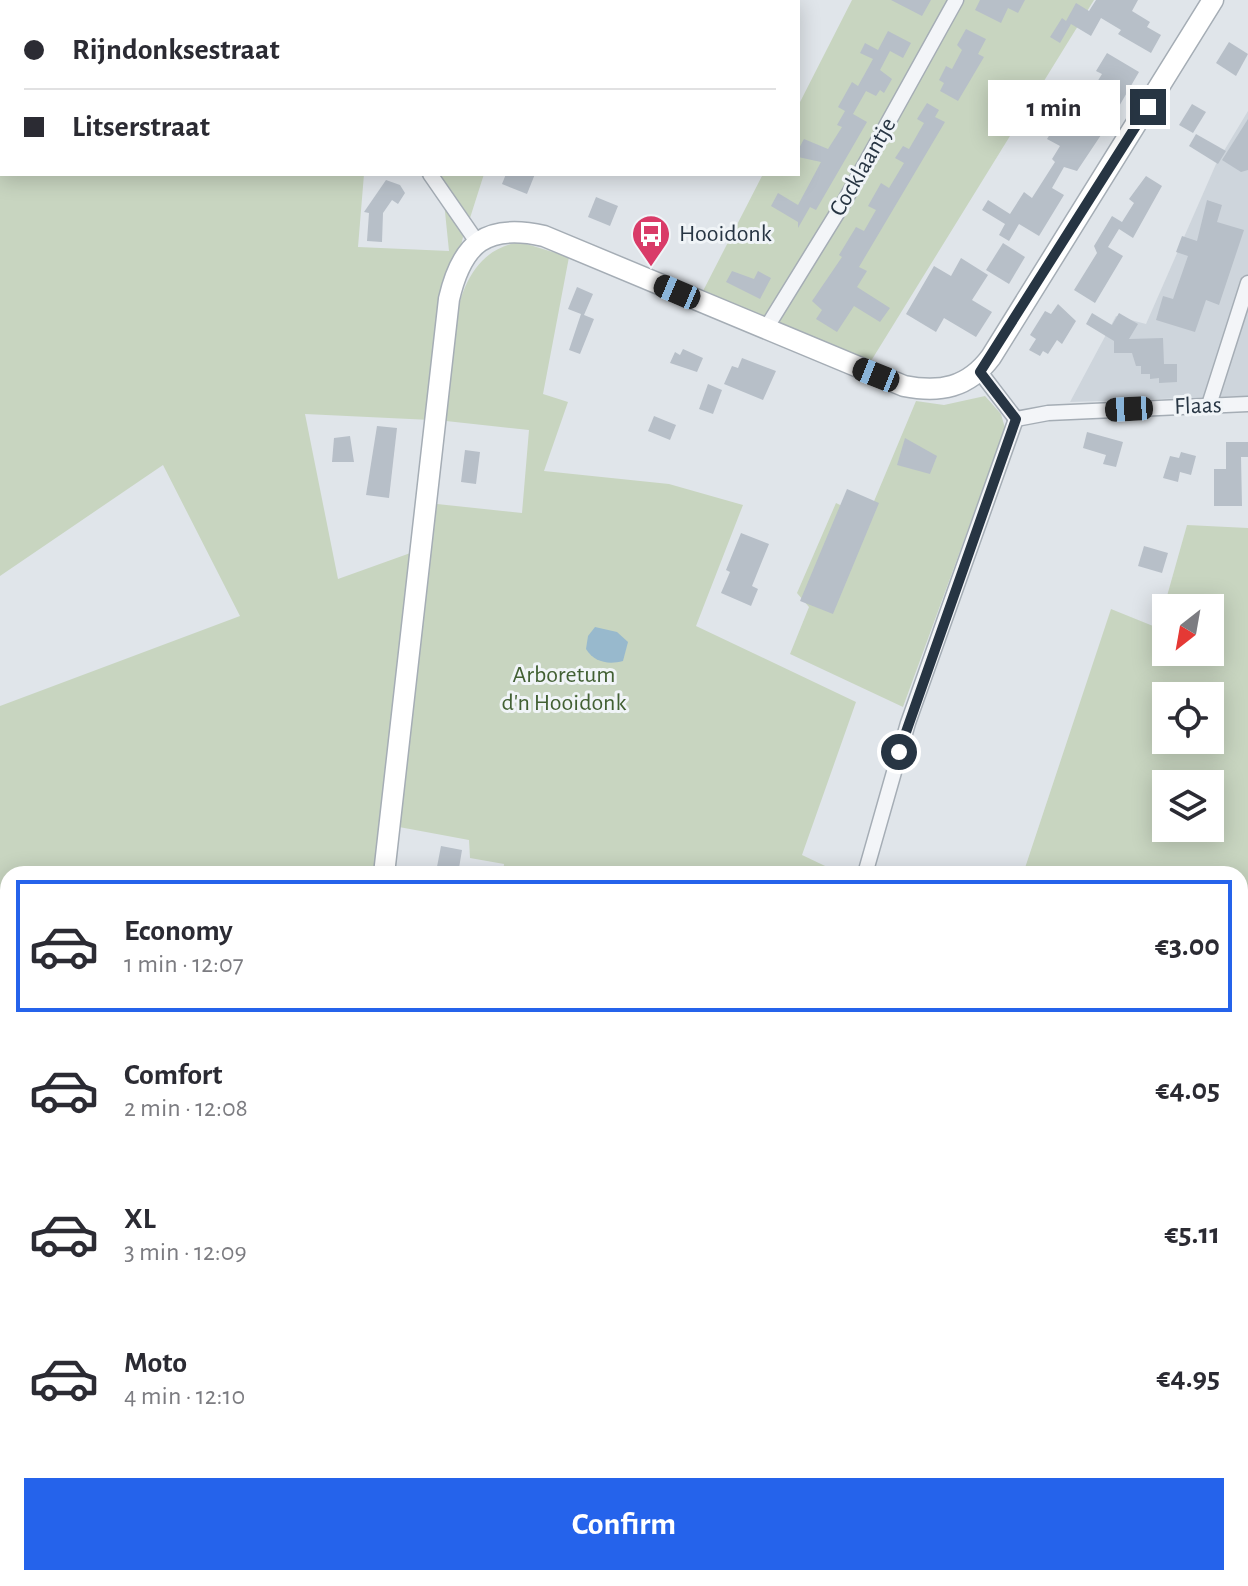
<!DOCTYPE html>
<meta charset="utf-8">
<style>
:root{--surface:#fff;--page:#f7f7f7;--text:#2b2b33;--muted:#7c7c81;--line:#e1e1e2;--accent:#2563eb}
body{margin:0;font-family:"Alegreya Sans",sans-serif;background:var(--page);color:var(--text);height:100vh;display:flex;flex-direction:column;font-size:30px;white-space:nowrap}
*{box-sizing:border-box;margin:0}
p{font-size:26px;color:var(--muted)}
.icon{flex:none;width:44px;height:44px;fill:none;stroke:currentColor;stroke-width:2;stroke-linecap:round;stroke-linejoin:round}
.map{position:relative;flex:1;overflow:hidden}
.details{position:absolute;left:0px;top:866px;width:1248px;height:720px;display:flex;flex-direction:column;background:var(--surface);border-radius:24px 24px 0 0;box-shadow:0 4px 20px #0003}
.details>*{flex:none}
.top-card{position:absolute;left:0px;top:0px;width:800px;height:176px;box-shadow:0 4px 20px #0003;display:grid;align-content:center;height:176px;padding:0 24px;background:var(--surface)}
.needle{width:52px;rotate:211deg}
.buttons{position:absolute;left:1152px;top:594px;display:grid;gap:16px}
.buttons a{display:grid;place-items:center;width:72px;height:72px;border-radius:0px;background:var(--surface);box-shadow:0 4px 20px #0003;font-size:40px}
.end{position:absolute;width:36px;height:36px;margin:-18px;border:10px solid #273543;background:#fff;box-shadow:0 0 0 4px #fff}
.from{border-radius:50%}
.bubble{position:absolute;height:56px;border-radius:0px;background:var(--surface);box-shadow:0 4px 20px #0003;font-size:26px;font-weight:700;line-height:56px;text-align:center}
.car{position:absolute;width:24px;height:48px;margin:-24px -12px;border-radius:10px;box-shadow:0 0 6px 2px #0007;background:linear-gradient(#222 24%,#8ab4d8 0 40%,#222 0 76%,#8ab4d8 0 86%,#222 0)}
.top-card b{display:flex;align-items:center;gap:28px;height:76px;font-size:30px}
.top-card b+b{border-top:2px solid var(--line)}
.top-card i{width:20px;height:20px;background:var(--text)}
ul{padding:14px 0 0;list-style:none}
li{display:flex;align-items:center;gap:24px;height:132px;margin:0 16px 12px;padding:0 8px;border:4px solid transparent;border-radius:0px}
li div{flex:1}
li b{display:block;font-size:30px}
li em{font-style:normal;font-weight:700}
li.selected{border-color:var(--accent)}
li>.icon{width:72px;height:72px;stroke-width:1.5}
.button{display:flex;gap:16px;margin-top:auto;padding:16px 24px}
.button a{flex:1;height:92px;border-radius:0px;background:var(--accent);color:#fff;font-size:32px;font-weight:700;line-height:92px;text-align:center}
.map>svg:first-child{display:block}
</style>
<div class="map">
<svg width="1248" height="1586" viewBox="0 0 1248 1586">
<rect width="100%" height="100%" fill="#e0e5ea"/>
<!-- built -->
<path fill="#ced5dc" d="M1248,111V396L1070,402L1116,316L1146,324L1216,164Z"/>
<!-- green -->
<g fill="#c8d5c0" fill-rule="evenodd">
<path d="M0,0L222,2H2V174H364L358,247L449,251L444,202L460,224L463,237L460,250L444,279L431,420L305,414L338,579L416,551L376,874H8V994L0,970V706L240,616L163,465L0,576Z"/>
<path d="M852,0H1094L871,361L703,291L763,174H798V106Z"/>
<path d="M437,174H484L470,218L443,179Z"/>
<path d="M520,242L569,257L543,394L568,402L544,471L669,484L743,505L696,626L856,702L802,855L842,874H503L504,864L470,858L469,840L399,827L437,504L522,513L529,430L446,421C453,362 443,254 520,242Z"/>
<path d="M985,396L1001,414L1005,428L903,707L790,654L809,607L797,593L836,503L867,518L916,401L944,405Z"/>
<path d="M1187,525L1248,528V982L1240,1029V874H1023L1111,609L1158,628ZM1166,608H1210V652H1166ZM1210,696V740H1166V696ZM1166,784H1210V828H1166Z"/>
<path d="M1248,1058V1470L1240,1463V1060Z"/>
<path d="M0,1338C14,1362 13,1411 4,1438L8,1439V1556L0,1543Z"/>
<path d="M22,1578H173L164,1586H27Z"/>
<path d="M193,1578H384L386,1586H201Z"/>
<path d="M659,1578H794L796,1586H662Z"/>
<path d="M918,1578H1037L1001,1586H923Z"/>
</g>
<!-- water -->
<path fill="#98b9cd" d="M595,627L617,632L628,642L623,661C608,665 594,662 586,649L588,636Z"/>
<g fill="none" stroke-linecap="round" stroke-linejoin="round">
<!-- stream -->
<path stroke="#98b9cd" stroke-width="4" d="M409,2L410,0"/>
</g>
<!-- building -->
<g fill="#b7bfc8">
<path d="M891,0H931L922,16Z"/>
<path d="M980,0H1025L1018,13L1008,8L1001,23L975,10Z"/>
<path d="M1096,0H1138L1132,11L1150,22L1147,27L1161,35L1151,53L1118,34L1121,30L1101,18L1091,36L1071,24L1060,43L1050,37L1062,18L1066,21L1076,3L1089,11Z"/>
<path d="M966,29L986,39L978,54L984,57L958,101L940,91L944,83L939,80L946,66L952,69L962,50L957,45Z"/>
<path d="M888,31L911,43L903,58L890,51L880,70L892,79L884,93L880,90L876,96L866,91L853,114L867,122L816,210L810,207L798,228V222L771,206L778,193L798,205L821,162L798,157V150L804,139L828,149L842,127L837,125L845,111L838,107L852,82L858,86L873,59L860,53L865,43L878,50Z"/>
<path d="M1229,42L1248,54L1236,76L1216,63Z"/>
<path d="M1107,53L1139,72L1118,108L1091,92L1102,74L1096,71Z"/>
<path d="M927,103L939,110L935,117L945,122L859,267L867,271L857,287L890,308L880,322L854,306L837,332L816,319L822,310L812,301L842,257L839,255L856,227L864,231L876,210L868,206L881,183L889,188L904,163L895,158L903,146L909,149L924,123L917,119Z"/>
<path d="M1192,104L1206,112L1193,133L1179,125Z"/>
<path d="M1081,110L1107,126L1077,171L1064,167L1052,188L1064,195L1039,236L1019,224L1009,241L999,235L1005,224L982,210L988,200L1010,214L1024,192L1032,198L1055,162L1052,159L1060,146L1047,139L1057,123L1068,130Z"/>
<path d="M1248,119V170L1241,172L1222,160Z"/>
<path d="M1196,134L1226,151L1218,164L1189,146Z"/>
<path d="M506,174H535L527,194L502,184Z"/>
<path d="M1146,176L1162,186L1133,238L1119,229L1108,247L1123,256L1095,303L1074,290L1097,253L1094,246L1112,216L1122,222L1134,203L1129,199Z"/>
<path d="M386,180L400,185L405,193L398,204L392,200L383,213L382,242L367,241L369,213L364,212Z"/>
<path d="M596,197L618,206L610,226L588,217Z"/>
<path d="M1207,200L1222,205L1217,222L1244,230L1219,305L1206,300L1195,332L1156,320L1163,296L1173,299L1188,256L1176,252L1182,236L1197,241Z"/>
<path d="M1003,243L1025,257L1009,284L986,270Z"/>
<path d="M961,258L988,275L972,300L992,312L976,337L944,318L936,332L906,314L934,266L951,276Z"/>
<path d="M732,271L754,279L758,271L771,278L760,299L726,282Z"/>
<path d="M577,287L593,294L584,315L594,319L580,354L569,350L581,314L568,309Z"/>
<path d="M1058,304L1076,321L1062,344L1057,340L1048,354L1043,351L1040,356L1029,350L1036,339L1030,335L1045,311L1051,314Z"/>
<path d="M1092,313L1112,325L1119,313L1138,324L1129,339L1163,338L1164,364H1177V382L1159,383V378L1150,379V374H1141V366H1136L1132,353H1114V341L1086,324Z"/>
<path d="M683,349L703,358L697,372L670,363L675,352L680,355Z"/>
<path d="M742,358L776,371L763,400L724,384L732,366L738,368Z"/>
<path d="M708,384L722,390L713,414L699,409Z"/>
<path d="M654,416L676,425L670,440L648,431Z"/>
<path d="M377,426L397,428L389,498L366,495Z"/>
<path d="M1087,432L1123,442L1116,467L1103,464L1106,455L1083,448Z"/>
<path d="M350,436L354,462H332L334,438Z"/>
<path d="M905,438L937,456L930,474L897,465Z"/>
<path d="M1226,442H1248V457H1241L1242,506H1214V469H1226Z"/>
<path d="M465,450L480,452L476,484L461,482Z"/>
<path d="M1181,452L1196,456L1191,475L1180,472L1178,482L1163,478L1170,456L1179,458Z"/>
<path d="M847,489L879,503L833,614L800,601Z"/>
<path d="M741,533L769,544L752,586L758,589L751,606L721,593L730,572L726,570Z"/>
<path d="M1144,546L1168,553L1162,573L1138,566Z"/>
<path d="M441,846L462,850L459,868L455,867L454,874L436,872Z"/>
</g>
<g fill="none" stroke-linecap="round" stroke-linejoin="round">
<defs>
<g id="street">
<path d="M228,0L229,2"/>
<path d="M492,2V0"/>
<path d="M430,174L477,242"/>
<path d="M765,330L844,202L956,0"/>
<path d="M980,372L1016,419"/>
<path d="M1209,405L1248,283"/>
<path d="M1016,419L1048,413L1248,404"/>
<path d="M865,874L908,723L1016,419"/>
<path d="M1240,1568L1248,1561"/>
<path d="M909,1578L915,1586"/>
<path d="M1214,1586L1225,1578"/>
</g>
<g id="secondary">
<path d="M384,874L449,299C462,243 486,223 544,236L904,386C940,393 968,388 991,357L1213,0"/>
<path d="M391,1578L394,1586"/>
</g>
</defs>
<!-- street casing -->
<use href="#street" stroke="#a5adb5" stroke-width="17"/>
<!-- secondary casing -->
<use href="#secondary" stroke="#a5adb5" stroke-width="23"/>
<!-- path -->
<g stroke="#bec3c9" stroke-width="2" stroke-dasharray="6 6" stroke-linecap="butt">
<path d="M0,1329L8,1341"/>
<path d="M0,1432L8,1417"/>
<path d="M0,1508L8,1519"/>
<path d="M54,1578L59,1586"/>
</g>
<!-- street -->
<use href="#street" stroke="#f3f5f8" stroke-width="14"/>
<!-- secondary -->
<use href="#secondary" stroke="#fff" stroke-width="20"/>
</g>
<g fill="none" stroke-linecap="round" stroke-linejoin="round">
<!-- route -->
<path stroke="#273543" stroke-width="10" d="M899,752L1016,419L980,372L1148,107"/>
</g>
<!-- icons -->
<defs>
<symbol id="bus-pin" viewBox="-11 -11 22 30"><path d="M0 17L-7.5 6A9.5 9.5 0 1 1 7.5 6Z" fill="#d93b68" stroke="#f0f4f7"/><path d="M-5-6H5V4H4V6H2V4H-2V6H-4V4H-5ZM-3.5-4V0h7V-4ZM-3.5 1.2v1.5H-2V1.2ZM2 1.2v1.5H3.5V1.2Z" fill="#fff"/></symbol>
</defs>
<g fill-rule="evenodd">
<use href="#bus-pin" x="629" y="212" width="44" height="60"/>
</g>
<g text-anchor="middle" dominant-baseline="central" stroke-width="6" stroke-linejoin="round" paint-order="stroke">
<!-- street labels -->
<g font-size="24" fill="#273543" stroke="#f0f4f7">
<text transform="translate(863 167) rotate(-60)">Cocklaantje</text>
<text transform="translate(1198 406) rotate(-2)">Flaas</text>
</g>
<!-- poi labels -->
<g font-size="24" fill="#273543" stroke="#f0f4f7" text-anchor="start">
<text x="679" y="234">Hooidonk</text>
</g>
<!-- park labels -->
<g font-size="24" fill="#426033" stroke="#f0f4f7">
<text x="564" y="675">Arboretum<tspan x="564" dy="28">d'n Hooidonk</tspan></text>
</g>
</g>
</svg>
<div class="buttons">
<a><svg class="needle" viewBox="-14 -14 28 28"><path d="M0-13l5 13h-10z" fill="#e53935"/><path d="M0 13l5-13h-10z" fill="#7c7c81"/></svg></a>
<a><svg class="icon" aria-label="locate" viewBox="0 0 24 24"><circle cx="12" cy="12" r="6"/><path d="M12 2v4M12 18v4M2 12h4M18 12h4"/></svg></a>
<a><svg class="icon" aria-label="layers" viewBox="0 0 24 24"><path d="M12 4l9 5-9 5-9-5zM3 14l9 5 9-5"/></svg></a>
</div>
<i class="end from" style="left:899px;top:752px"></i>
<i class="end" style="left:1148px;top:107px"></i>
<div class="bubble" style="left:988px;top:80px;width:132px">1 min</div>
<i class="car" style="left:677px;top:292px;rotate:293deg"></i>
<i class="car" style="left:876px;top:375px;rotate:292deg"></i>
<i class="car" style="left:1129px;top:409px;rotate:267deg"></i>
<div class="top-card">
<b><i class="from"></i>Rijndonksestraat</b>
<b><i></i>Litserstraat</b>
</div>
<section class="details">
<ul>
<li class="selected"><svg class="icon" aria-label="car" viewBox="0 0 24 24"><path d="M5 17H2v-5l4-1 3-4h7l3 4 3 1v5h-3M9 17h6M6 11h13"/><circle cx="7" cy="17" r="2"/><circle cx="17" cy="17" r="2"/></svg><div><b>Economy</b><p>1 min · 12:07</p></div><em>€3.00</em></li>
<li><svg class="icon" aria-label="car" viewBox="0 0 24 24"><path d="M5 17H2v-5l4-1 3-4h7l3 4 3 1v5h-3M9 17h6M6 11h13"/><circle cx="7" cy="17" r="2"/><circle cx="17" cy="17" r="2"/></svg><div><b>Comfort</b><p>2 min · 12:08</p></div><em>€4.05</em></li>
<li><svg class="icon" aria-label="car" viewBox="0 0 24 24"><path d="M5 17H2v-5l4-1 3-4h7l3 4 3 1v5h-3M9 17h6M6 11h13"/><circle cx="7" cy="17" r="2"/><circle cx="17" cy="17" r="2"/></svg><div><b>XL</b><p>3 min · 12:09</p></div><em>€5.11</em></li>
<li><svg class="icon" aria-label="car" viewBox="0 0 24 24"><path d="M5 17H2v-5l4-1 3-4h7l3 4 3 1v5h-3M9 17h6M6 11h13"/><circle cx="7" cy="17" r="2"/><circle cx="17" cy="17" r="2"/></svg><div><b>Moto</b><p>4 min · 12:10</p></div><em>€4.95</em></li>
</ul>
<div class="button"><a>Confirm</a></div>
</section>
</div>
